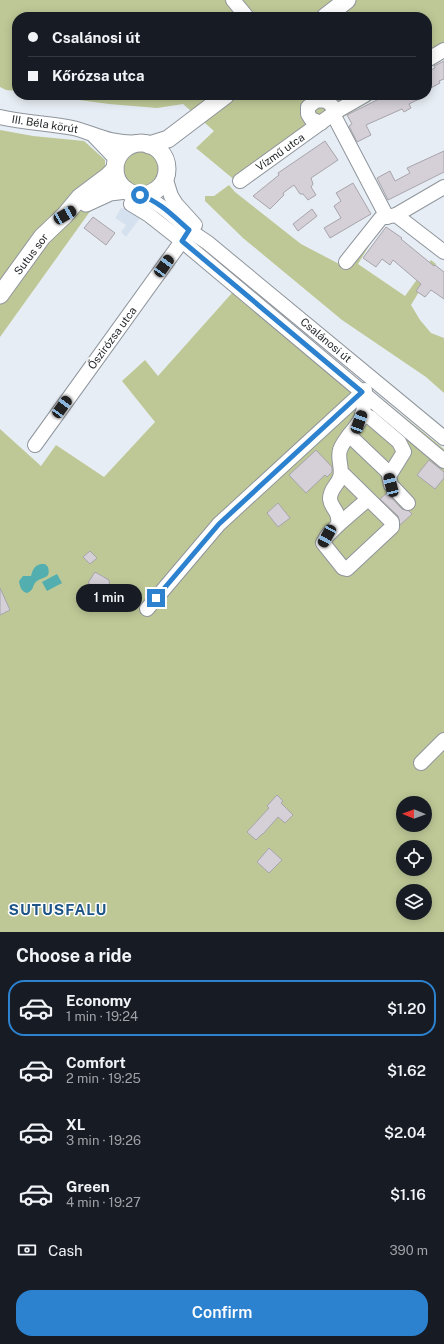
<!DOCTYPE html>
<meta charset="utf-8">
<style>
:root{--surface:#171b24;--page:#242831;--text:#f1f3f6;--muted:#9ea1a6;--line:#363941;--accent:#2d82d0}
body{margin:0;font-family:"Public Sans",sans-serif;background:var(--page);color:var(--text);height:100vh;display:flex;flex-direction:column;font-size:15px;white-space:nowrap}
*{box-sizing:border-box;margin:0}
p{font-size:13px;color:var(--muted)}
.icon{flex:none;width:22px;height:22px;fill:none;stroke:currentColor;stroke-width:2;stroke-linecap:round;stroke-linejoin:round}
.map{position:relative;height:932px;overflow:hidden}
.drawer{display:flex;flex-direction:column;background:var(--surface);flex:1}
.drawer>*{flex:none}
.top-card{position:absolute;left:12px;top:12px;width:420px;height:88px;border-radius:16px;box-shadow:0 2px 10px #0003;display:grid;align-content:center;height:88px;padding:0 16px;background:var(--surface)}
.needle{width:26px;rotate:271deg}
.buttons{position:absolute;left:396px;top:796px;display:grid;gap:8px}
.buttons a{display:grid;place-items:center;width:36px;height:36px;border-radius:50%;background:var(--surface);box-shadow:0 2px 10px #0003;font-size:20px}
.end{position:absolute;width:18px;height:18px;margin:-9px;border:5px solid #2d82d0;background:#fff;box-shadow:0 0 0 2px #fff}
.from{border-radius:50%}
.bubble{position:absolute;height:28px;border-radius:14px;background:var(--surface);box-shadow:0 2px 10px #0003;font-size:13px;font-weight:600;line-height:28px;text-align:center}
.car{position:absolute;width:12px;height:24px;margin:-12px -6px;border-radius:5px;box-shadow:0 0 3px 1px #0007;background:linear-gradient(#222 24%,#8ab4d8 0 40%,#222 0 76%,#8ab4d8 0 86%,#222 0)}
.top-card b{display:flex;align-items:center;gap:14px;height:38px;font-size:15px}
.top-card b+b{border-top:1px solid var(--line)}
.top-card i{width:10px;height:10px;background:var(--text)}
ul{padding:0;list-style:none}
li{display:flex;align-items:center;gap:12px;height:56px;margin:0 8px 6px;padding:0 8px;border:2px solid transparent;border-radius:16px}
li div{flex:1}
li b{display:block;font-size:15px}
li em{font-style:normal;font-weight:600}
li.current{border-color:var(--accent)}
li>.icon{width:36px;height:36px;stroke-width:1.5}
h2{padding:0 16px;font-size:18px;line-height:48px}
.pay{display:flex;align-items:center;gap:10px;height:44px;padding:0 16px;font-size:15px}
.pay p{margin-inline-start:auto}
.button{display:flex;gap:8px;margin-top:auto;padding:8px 16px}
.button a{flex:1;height:46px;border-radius:16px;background:var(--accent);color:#fff;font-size:16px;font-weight:600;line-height:46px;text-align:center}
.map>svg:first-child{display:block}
</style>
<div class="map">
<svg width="444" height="932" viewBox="0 0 444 932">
<rect width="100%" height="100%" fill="#e7edf4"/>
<!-- built -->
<path fill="#d6e1ef" d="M121,208L131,209L141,217L126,237L121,232L126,225L115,218Z"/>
<!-- green -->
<g fill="#bec896" fill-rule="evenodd">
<path d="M0,0H444V59L427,69V17H17V91L6,90L0,87Z"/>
<path d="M42,95H381L307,138L243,187L196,148L214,131L183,104L157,108L109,104Z"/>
<path d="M0,130L33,136L84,141L105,160V174L91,210L0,337Z"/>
<circle cx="140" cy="168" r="20"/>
<path d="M229,185L235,192L301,244L345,267L369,237L372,241L358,264L405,296L431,260L436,264L411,305L420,320L431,333L444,338V393L426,377L342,320L243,238L205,201V196H214Z"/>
<path d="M240,284L444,449V932H0V429L41,466L56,445L104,477L155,422L122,381L145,360L158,376ZM403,803H425V825H403ZM403,847H425V869H403ZM403,891H425V913H403Z"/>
</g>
<!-- water -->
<g fill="#52aeaf">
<path d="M41,564H45L48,567C51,579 44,576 37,581C32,584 35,590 27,593C21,591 20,587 19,581L23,576H31C33,569 34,566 41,564Z"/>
<path d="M57,574L62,583L47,591L42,582Z"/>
</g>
<!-- building -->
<g fill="#d5d0d8" stroke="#a8a4ab">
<path d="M444,61V79L439,81L440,83L427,90V72L435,68L434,66Z"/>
<path d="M387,95H427L409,104L411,108L404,112L402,109L366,125L371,135L357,142L349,126L352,124L347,115Z"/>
<path d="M325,141L338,160L311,178L313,184L311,187L316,195L308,200L303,194H300L294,185L283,193L284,195L270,209L253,196L279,175L278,173Z"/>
<path d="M444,151V172L388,200L377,178L390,171L395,181L410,173L407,168Z"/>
<path d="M353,183L371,214L330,238L324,228L341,218L334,206L341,201L336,193Z"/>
<path d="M312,209L317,216L298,231L293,224Z"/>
<path d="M93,217L115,233L106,245L84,228Z"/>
<path d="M386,227L402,238L401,239L434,266L435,265L444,272V299L431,290L425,297L416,291L421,284L393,260L390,265L382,259L376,267L363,258Z"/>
<path d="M316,450L332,467V472L327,477L325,475L306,493L289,475Z"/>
<path d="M429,460L444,472V478L435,489L417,475Z"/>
<path d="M387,493L402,509L409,511L412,514L400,525L398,516L380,499Z"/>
<path d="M278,503L290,518L278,527L267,513Z"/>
<path d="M90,551L97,558L90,564L83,557Z"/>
<path d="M95,572L109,580L112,605L99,607L98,597L89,602L83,592L93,586L88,583Z"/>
<path d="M0,588L10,610L0,615Z"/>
<path d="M131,594L138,602L131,609L123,601Z"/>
<path d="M277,795L283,801L281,803L293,815L285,823L278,817L263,834H262L256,840L247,832L269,808L267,806Z"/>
<path d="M269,848L282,860L269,873L257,862Z"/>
</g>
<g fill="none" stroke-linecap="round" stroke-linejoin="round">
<defs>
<g id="minor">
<path d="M233,0L247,17"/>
<path d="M427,60L444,50"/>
<path d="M333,114L387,217"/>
<path d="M0,117C24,123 49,123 73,128C86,131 98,137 111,140C120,142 129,143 139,143"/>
<path d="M321,123L311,119L308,114V107L317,100L327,101L337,111"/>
<path d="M94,136L117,160"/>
<path d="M165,177L171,196L176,204L195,225"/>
<path d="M240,181L337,111L365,95"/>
<path d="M140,195C159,202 172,215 188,229C194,234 201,238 208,243L444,438"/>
<path d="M131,204L149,215L182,241L444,461"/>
<path d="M396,215L444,252"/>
<path d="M346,262L381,218L396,215L444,187"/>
<path d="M362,414L371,418L399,442L404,452L389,476L391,485L408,503"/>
<path d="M349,435L390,474"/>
<path d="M35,445L187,234"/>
<path d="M341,472L392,522V527L347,569L343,568L323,543L327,536L338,525C340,510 331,509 330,499C330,488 338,485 340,477C343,468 337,459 340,450C344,436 368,420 363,404C362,402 359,399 358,396"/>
<path d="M338,525L368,499"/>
<path d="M147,609L219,524L365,390"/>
<path d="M421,763L444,740"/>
</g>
<g id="major">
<path d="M325,17L347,0"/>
<circle cx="141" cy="169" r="26"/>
<path d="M149,145L168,139L226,95"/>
<path d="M86,203L110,192L126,190"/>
<path d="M0,295L42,237L65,215L80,197L108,176L115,169"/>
</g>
</defs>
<!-- minor casing -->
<use href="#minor" stroke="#8f959c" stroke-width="16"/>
<!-- major casing -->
<use href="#major" stroke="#8f959c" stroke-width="19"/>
<!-- minor -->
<use href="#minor" stroke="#fff" stroke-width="14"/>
<!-- major -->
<use href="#major" stroke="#fff" stroke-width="17"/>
</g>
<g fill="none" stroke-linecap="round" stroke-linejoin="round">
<!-- route -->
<path stroke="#2d82d0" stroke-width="5" d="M140,195C160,202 173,216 189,230L182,241L362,392L219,524L156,598"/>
</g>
<g text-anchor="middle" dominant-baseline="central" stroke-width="3" stroke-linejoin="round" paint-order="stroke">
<!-- street labels -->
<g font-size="11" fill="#1f2123" stroke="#fff">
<text transform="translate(45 124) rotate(9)">III. Béla körút</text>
<text transform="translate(280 152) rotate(-35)">Vízmű utca</text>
<text transform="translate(31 254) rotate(-53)">Sutus sor</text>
<text transform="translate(112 338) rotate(-54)">Őszirózsa utca</text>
<text transform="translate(326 340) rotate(40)">Csalánosi út</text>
</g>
<!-- district labels -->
<g font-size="15" font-weight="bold" letter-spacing="1" fill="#205587" stroke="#fff">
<text x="58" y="909">SUTUSFALU</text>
</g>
</g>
</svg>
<div class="buttons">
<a><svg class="needle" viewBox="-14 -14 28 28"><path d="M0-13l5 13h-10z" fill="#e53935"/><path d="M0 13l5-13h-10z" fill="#9ea1a6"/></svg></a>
<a><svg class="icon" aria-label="locate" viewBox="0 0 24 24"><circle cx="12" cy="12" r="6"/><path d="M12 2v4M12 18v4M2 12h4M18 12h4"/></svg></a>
<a><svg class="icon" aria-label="layers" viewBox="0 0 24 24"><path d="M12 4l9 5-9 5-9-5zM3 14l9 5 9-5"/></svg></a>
</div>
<i class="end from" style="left:140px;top:195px"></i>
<i class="end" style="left:156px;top:598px"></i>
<div class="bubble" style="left:76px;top:584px;width:66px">1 min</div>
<i class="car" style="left:65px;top:215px;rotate:60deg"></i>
<i class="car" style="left:164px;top:266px;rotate:36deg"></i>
<i class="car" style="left:62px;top:407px;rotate:36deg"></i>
<i class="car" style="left:359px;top:422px;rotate:20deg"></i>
<i class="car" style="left:391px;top:485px;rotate:346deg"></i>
<i class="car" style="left:327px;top:536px;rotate:209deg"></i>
<div class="top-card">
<b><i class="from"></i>Csalánosi út</b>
<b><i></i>Kőrózsa utca</b>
</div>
</div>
<section class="drawer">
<h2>Choose a ride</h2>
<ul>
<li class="current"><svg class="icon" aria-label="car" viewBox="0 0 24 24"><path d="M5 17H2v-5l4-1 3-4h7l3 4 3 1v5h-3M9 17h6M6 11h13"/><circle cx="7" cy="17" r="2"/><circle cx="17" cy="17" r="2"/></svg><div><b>Economy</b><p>1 min · 19:24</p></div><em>$1.20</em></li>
<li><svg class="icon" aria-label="car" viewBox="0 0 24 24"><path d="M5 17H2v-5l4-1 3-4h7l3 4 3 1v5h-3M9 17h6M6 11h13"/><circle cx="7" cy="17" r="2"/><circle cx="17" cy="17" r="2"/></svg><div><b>Comfort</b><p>2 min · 19:25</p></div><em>$1.62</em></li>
<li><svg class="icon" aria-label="car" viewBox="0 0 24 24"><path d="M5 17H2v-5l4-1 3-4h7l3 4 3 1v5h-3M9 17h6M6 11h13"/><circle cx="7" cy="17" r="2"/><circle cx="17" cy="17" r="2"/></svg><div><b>XL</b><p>3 min · 19:26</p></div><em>$2.04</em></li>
<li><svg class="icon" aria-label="car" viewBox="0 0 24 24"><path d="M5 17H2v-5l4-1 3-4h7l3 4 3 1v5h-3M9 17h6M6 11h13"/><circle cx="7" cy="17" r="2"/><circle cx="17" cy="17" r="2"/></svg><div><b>Green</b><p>4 min · 19:27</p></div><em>$1.16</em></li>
</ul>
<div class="pay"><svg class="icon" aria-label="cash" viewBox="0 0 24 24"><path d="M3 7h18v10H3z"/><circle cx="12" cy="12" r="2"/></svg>Cash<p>390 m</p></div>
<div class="button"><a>Confirm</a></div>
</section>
